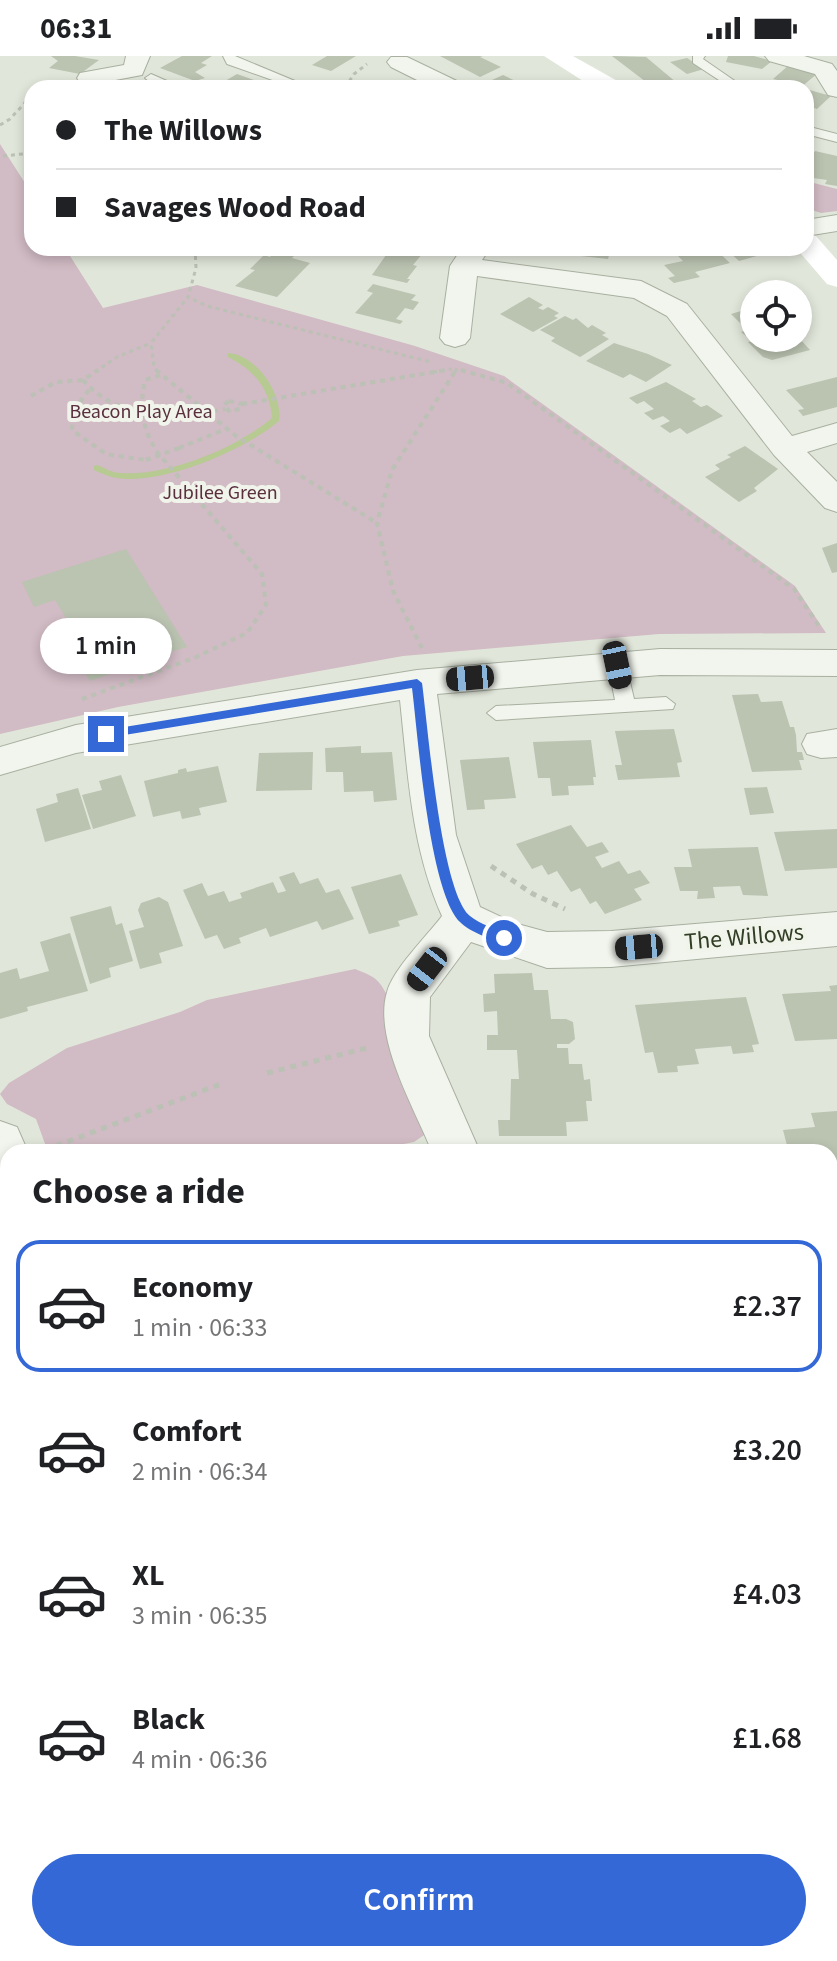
<!DOCTYPE html>
<meta charset="utf-8">
<style>
:root{--surface:#fff;--page:#f2f2f2;--text:#202124;--muted:#757577;--line:#e0e0e0;--accent:#3468d7}
body{margin:0;font-family:"Source Sans 3",sans-serif;background:var(--page);color:var(--text);height:100vh;display:flex;flex-direction:column;font-size:30px;white-space:nowrap}
*{box-sizing:border-box;margin:0}
p{font-size:26px;color:var(--muted)}
.icon{flex:none;width:44px;height:44px;fill:none;stroke:currentColor;stroke-width:2;stroke-linecap:round;stroke-linejoin:round}
.map{position:relative;flex:1;overflow:hidden}
.panel{position:absolute;left:0px;top:1088px;width:838px;height:818px;display:flex;flex-direction:column;background:var(--surface);border-radius:24px 24px 0 0;box-shadow:0 4px 12px #0003}
.panel>*{flex:none}
.hud{position:absolute;left:24px;top:24px;width:790px;height:176px;border-radius:24px;box-shadow:0 4px 12px #0003;display:grid;align-content:center;height:176px;padding:0 32px;background:var(--surface)}
.buttons{position:absolute;left:740px;top:224px;display:grid;gap:16px}
.buttons a{display:grid;place-items:center;width:72px;height:72px;border-radius:50%;background:var(--surface);box-shadow:0 4px 12px #0003;font-size:40px}
.end{position:absolute;width:36px;height:36px;margin:-18px;border:10px solid #3468d7;background:#fff;box-shadow:0 0 0 4px #fff}
.from{border-radius:50%}
.bubble{position:absolute;height:56px;border-radius:28px;background:var(--surface);box-shadow:0 4px 12px #0003;font-size:26px;font-weight:600;line-height:56px;text-align:center}
.car{position:absolute;width:24px;height:48px;margin:-24px -12px;border-radius:10px;box-shadow:0 0 6px 2px #0007;background:linear-gradient(#222 24%,#8ab4d8 0 40%,#222 0 76%,#8ab4d8 0 86%,#222 0)}
.hud b{display:flex;align-items:center;gap:28px;height:76px;font-size:30px}
.hud b+b{border-top:2px solid var(--line)}
.hud i{width:20px;height:20px;background:var(--text)}
ul{padding:0;list-style:none}
li{display:flex;align-items:center;gap:24px;height:132px;margin:0 16px 12px;padding:0 16px;border:4px solid transparent;border-radius:24px}
li div{flex:1}
li b{display:block;font-size:30px}
li em{font-style:normal;font-weight:600}
li.current{border-color:var(--accent)}
li>.icon{width:72px;height:72px;stroke-width:1.5}
h2{padding:0 32px;font-size:36px;line-height:96px}
.button{display:flex;gap:16px;margin-top:auto;padding:16px 32px}
.button a{flex:1;height:92px;border-radius:48px;background:var(--accent);color:#fff;font-size:32px;font-weight:600;line-height:92px;text-align:center}
.status{display:flex;justify-content:space-between;align-items:center;height:56px;padding:0 40px;background:var(--surface);direction:ltr}
.status svg{height:22px;fill:currentColor}
.map>svg:first-child{display:block}
</style>
<div class="status"><b>06:31</b><svg viewBox="0 0 49 12"><path d="M0 12V9h3v3zM5 12V6h3v6zM10 12V3h3v9zM15 12V0h3v12zM26 1h20v11H26zM47 4h2v5h-2z"/></svg></div>
<div class="map">
<svg width="837" height="1905" viewBox="0 0 837 1905">
<rect width="100%" height="100%" fill="#e1e6da"/>
<!-- green -->
<g fill="#d1bbc4">
<path d="M0,88L32,138V192H65L103,252L197,229L415,290L504,320L795,530L826,577L659,578L403,600L118,651L0,678Z"/>
<path d="M806,125L837,133V155L821,157L806,152Z"/>
<path d="M355,913C365,917 375,920 381,929C402,960 417,1038 427,1077L414,1086L362,1096H48L36,1063L7,1048L0,1038L9,1027L67,992L180,956L207,944Z"/>
</g>
<g fill="none" stroke-linecap="round" stroke-linejoin="round">
<!-- stream -->
<path fill="#b7ca92" fill-rule="evenodd" d="M228,297C257,299 283,338 279,365C245,394 163,429 117,422C109,421 101,417 94,414V410L97,409C105,412 112,417 121,417C166,421 237,392 272,362C270,333 254,314 228,301Z"/>
</g>
<!-- building -->
<g fill="#bbc3b1">
<path d="M51,0H75L99,4L80,18L49,12L58,5Z"/>
<path d="M182,0H212L201,7L207,9L195,16L205,22L195,25L160,12Z"/>
<path d="M327,0H356L331,15L312,9Z"/>
<path d="M440,0H483L480,1L501,11L480,21Z"/>
<path d="M612,0L646,1L683,32L650,29Z"/>
<path d="M728,0H754L772,5L762,13L726,6Z"/>
<path d="M687,2L704,13L687,18L670,6Z"/>
<path d="M789,9L818,17L800,32H774L782,25L773,23Z"/>
<path d="M237,18L268,29L263,32L215,31Z"/>
<path d="M503,19L524,29L530,26L544,32H487L481,29Z"/>
<path d="M806,33L831,40L817,53L806,49Z"/>
<path d="M815,95L837,100V130L825,128L827,124L806,121V100L811,101Z"/>
<path d="M278,192L297,197L292,202L310,207L277,241L235,230L255,214L250,213L264,199L270,201Z"/>
<path d="M391,192H427L413,209L417,210L407,223H410L407,227L372,219Z"/>
<path d="M565,192H611L608,203L563,198Z"/>
<path d="M714,192L730,207L695,216L700,221L674,227L668,222L675,220L664,209L683,205L678,200Z"/>
<path d="M725,192H772L775,195L739,205Z"/>
<path d="M373,228L416,239L411,244L419,246L413,254L405,252L401,257L396,263L403,265L400,268L355,257L373,237L367,235Z"/>
<path d="M529,241L543,249L538,252L543,254L548,251L559,257L554,260L558,262L533,276L500,258Z"/>
<path d="M741,255L743,258L754,255V282H799L810,294L772,304L763,301L748,286L752,285L741,276L747,274L731,258Z"/>
<path d="M565,260L573,264L576,262L588,272L592,269L606,277L602,279L609,283L580,301L551,285L555,282L540,274Z"/>
<path d="M614,287L648,298L672,309L646,326L630,318L623,322L586,305Z"/>
<path d="M837,321V351L803,360L798,354L804,353L786,334Z"/>
<path d="M666,326L696,343L692,345L701,351L707,349L723,360L687,378L680,372L670,377L660,370L670,365L663,360L653,364L644,357L654,353L644,345L637,348L629,342Z"/>
<path d="M745,390L778,413L754,432L757,435L739,446L705,421L720,413L715,409L731,401L727,399Z"/>
<path d="M837,487V516L832,517L822,492Z"/>
<path d="M126,493L187,591L161,599V608L154,613L144,616L127,612L90,625L74,597L85,593L55,544L34,551L22,526Z"/>
<path d="M758,638L761,646L782,645L790,671H794L796,679L797,696H802L804,704H799L802,714L752,716L732,639Z"/>
<path d="M674,673L682,706L677,707L680,721L618,724L615,709H622L615,675Z"/>
<path d="M591,684L596,721H593L594,729L568,730L569,739L552,740L550,722H538L533,686Z"/>
<path d="M361,690V697L392,696L397,744L374,746L373,735L344,736L343,716H326L325,692Z"/>
<path d="M313,696L312,734L256,735L259,697Z"/>
<path d="M509,701L516,742L484,744L485,753L467,754L460,704Z"/>
<path d="M218,710L227,746L199,752L201,759L182,763L180,755L153,761L144,725L178,717V714L186,712L187,716Z"/>
<path d="M121,719L136,760L93,773L82,739L102,734L99,725Z"/>
<path d="M767,731L774,757L750,759L744,732Z"/>
<path d="M78,732L91,773L45,786L36,753L58,746L56,738Z"/>
<path d="M571,769L587,791L602,786L609,796L595,801L602,812L619,805L628,818L640,814L650,827L634,833L642,844L605,858L596,845L590,848L580,832L571,836L557,815L548,819L542,809L532,813L516,788Z"/>
<path d="M837,773V812L785,815L774,776Z"/>
<path d="M758,791L768,840L743,839L740,830L713,831L715,842L697,843L698,835H680L674,811H692L688,793Z"/>
<path d="M294,816L300,828L318,822L326,837L339,833L354,863L322,874L317,865L270,881L266,872L239,882L241,887L224,893L217,879L205,883L183,834L202,827L208,840L224,835L229,846L242,842L240,837L273,826L278,837L286,835L279,821Z"/>
<path d="M401,818L418,859L398,865L400,870L369,878L351,831Z"/>
<path d="M159,841L168,846L183,890L159,897L162,907L140,913L129,875L144,871L138,854L141,847Z"/>
<path d="M111,850L116,869L122,867L133,905L109,912L111,921L90,928L70,861Z"/>
<path d="M70,877L88,935L27,951L28,955L0,963V917L17,912L20,923L49,915L40,886Z"/>
<path d="M532,917L534,934H548L551,963H566L573,966L575,983L569,988H557V992H568L569,1008H582L584,1024L590,1023L592,1045H586L588,1065L566,1066L567,1080H499L498,1064H510L511,1023H519L517,994H487V979H498L497,955L484,956L483,938L495,937L494,918Z"/>
<path d="M837,929V983L795,985L782,938L831,935L829,930Z"/>
<path d="M746,941L759,988L752,989L754,996L733,998L731,990L695,993L699,1008L677,1010L678,1016L658,1017L653,996L645,997L635,949Z"/>
<path d="M837,1055V1145H834L830,1129V1096H821L820,1091L788,1093L783,1074L815,1071L811,1057Z"/>
<path d="M8,1438V1514L0,1518V1441Z"/>
<path d="M837,1536V1630L830,1634V1541Z"/>
<path d="M1,1733L8,1758V1816L0,1821Z"/>
<path d="M837,1877V1905H832L829,1898L830,1881Z"/>
<path d="M315,1898H380L383,1905H303Z"/>
<path d="M421,1898H479L482,1905H423Z"/>
</g>
<g fill="none" stroke-linecap="round" stroke-linejoin="round">
<defs>
<g id="lane">
<path d="M223,0H235L307,30L295,32L227,8Z"/>
<path d="M693,0H705L703,3L745,32H731L693,7Z"/>
<path d="M151,18L176,29L178,32C165,32 155,31 145,22Z"/>
<path d="M806,70L837,78V86L806,78Z"/>
<path d="M617,603L626,609L634,643L666,641L675,648L673,653L496,664L487,657L496,650L615,644L608,609Z"/>
</g>
<g id="street">
<path d="M126,0H150L142,19L89,29L80,27L77,22L80,17L124,9Z"/>
<path d="M765,0H804L832,8L837,15V41L828,39L815,18L769,5Z"/>
<path d="M391,1H407L461,27L464,32H433L391,11L387,6Z"/>
<path d="M837,159V175L806,180V164Z"/>
<path d="M462,192H490L482,204L641,225L687,248L792,380L837,367V387L807,396L837,426V456L825,452L774,399L667,260L634,242L477,220L470,282L465,288L455,291L445,288L440,282L450,210Z"/>
<path d="M660,593L837,594V620L660,619L437,638L456,779L480,851L514,867L547,876L611,875L837,856V890L611,911L547,912L471,886L430,941L429,980L480,1096H432C415,1053 373,983 387,936C393,913 427,880 442,860C411,791 408,718 400,644L76,697L0,719V691L76,669L417,614Z"/>
<path d="M837,673V701L821,702L807,698L802,688L807,678Z"/>
<path d="M0,1065L17,1071L28,1096H8V1126L0,1122Z"/>
<path d="M8,1581V1640L0,1643V1584Z"/>
<path d="M494,1898H558L561,1905H497Z"/>
</g>
</defs>
<!-- lane casing -->
<use href="#lane" stroke="#a9b0a0" stroke-width="2"/>
<!-- street casing -->
<use href="#street" stroke="#a9b0a0" stroke-width="2"/>
<!-- path-far2 -->
<g stroke="#bbc1b5" stroke-width="3" stroke-dasharray="4 4" stroke-linecap="butt">
<path d="M345,32L354,18L367,8"/>
<path d="M0,69L10,63L32,39"/>
<path d="M3,100L32,97"/>
<path d="M195,192L196,212L188,241L207,250L431,306"/>
<path d="M461,314L468,316"/>
<path d="M95,316L117,301L151,287"/>
<path d="M158,316L154,311L151,287L188,241"/>
<path d="M433,316L452,313"/>
<path d="M455,316L457,312"/>
</g>
<!-- path-far1 -->
<g stroke="#bbc1b5" stroke-width="4" stroke-dasharray="5 5" stroke-linecap="butt">
<path d="M156,314L236,380L377,467"/>
<path d="M461,314L507,327L794,533L821,573"/>
<path d="M83,324C119,365 175,363 225,353"/>
<path d="M89,334L73,355L72,374L106,398L146,404"/>
<path d="M31,340L56,326L83,324L98,314"/>
<path d="M229,345L242,348V352L230,356L224,349Z"/>
<path d="M242,348L446,314"/>
<path d="M179,392L226,373"/>
<path d="M422,592L393,535L377,467L392,414L456,314"/>
<path d="M82,643L194,602L247,577L266,549L262,518L157,396C142,371 139,353 145,324L160,319"/>
</g>
<!-- path -->
<g stroke="#bbc1b5" stroke-width="5" stroke-dasharray="6 6" stroke-linecap="butt">
<path d="M491,810L533,838L565,853"/>
<path d="M267,1017L371,991"/>
<path d="M45,1094L221,1028"/>
</g>
<!-- lane -->
<use href="#lane" fill="#f1f5ed" fill-rule="evenodd"/>
<!-- street -->
<use href="#street" fill="#f1f5ed" fill-rule="evenodd"/>
<!-- secondary -->
<g fill="#fff" fill-rule="evenodd">
<path d="M544,0H573L621,27L624,32H594Z"/>
<path d="M806,178L816,180L837,204V231L827,228L796,192H806Z"/>
</g>
<!-- path-bridge -->
<path stroke="#bbc1b5" stroke-width="4" stroke-dasharray="5 5" stroke-linecap="butt" d="M146,404L179,392"/>
</g>
<!-- route -->
<path fill="#3468d7" d="M417,623L422,627C428,671 441,836 470,860C479,868 497,873 508,879V886L504,888C492,883 469,876 460,866C429,835 418,680 412,632L106,682L100,678L106,674Z"/>
<g text-anchor="middle" dominant-baseline="central" stroke-width="8" stroke-linejoin="round" paint-order="stroke">
<!-- far-park labels -->
<g font-size="20" fill="#5a303f" stroke="#f0f4ea">
<text x="141" y="356">Beacon Play Area</text>
<text x="220" y="437">Jubilee Green</text>
</g>
<!-- street labels -->
<g font-size="24" fill="#313d24" stroke="#f0f4ea">
<text transform="translate(744 881) rotate(-5)">The Willows</text>
</g>
</g>
</svg>
<div class="buttons">
<a><svg class="icon" aria-label="locate" viewBox="0 0 24 24"><circle cx="12" cy="12" r="6"/><path d="M12 2v4M12 18v4M2 12h4M18 12h4"/></svg></a>
</div>
<i class="end from" style="left:504px;top:882px"></i>
<i class="end" style="left:106px;top:678px"></i>
<div class="bubble" style="left:40px;top:562px;width:132px">1 min</div>
<i class="car" style="left:617px;top:609px;rotate:168deg"></i>
<i class="car" style="left:470px;top:622px;rotate:265deg"></i>
<i class="car" style="left:639px;top:891px;rotate:265deg"></i>
<i class="car" style="left:427px;top:913px;rotate:218deg"></i>
<div class="hud">
<b><i class="from"></i>The Willows</b>
<b><i></i>Savages Wood Road</b>
</div>
<section class="panel">
<h2>Choose a ride</h2>
<ul>
<li class="current"><svg class="icon" aria-label="car" viewBox="0 0 24 24"><path d="M5 17H2v-5l4-1 3-4h7l3 4 3 1v5h-3M9 17h6M6 11h13"/><circle cx="7" cy="17" r="2"/><circle cx="17" cy="17" r="2"/></svg><div><b>Economy</b><p>1 min · 06:33</p></div><em>£2.37</em></li>
<li><svg class="icon" aria-label="car" viewBox="0 0 24 24"><path d="M5 17H2v-5l4-1 3-4h7l3 4 3 1v5h-3M9 17h6M6 11h13"/><circle cx="7" cy="17" r="2"/><circle cx="17" cy="17" r="2"/></svg><div><b>Comfort</b><p>2 min · 06:34</p></div><em>£3.20</em></li>
<li><svg class="icon" aria-label="car" viewBox="0 0 24 24"><path d="M5 17H2v-5l4-1 3-4h7l3 4 3 1v5h-3M9 17h6M6 11h13"/><circle cx="7" cy="17" r="2"/><circle cx="17" cy="17" r="2"/></svg><div><b>XL</b><p>3 min · 06:35</p></div><em>£4.03</em></li>
<li><svg class="icon" aria-label="car" viewBox="0 0 24 24"><path d="M5 17H2v-5l4-1 3-4h7l3 4 3 1v5h-3M9 17h6M6 11h13"/><circle cx="7" cy="17" r="2"/><circle cx="17" cy="17" r="2"/></svg><div><b>Black</b><p>4 min · 06:36</p></div><em>£1.68</em></li>
</ul>
<div class="button"><a>Confirm</a></div>
</section>
</div>
